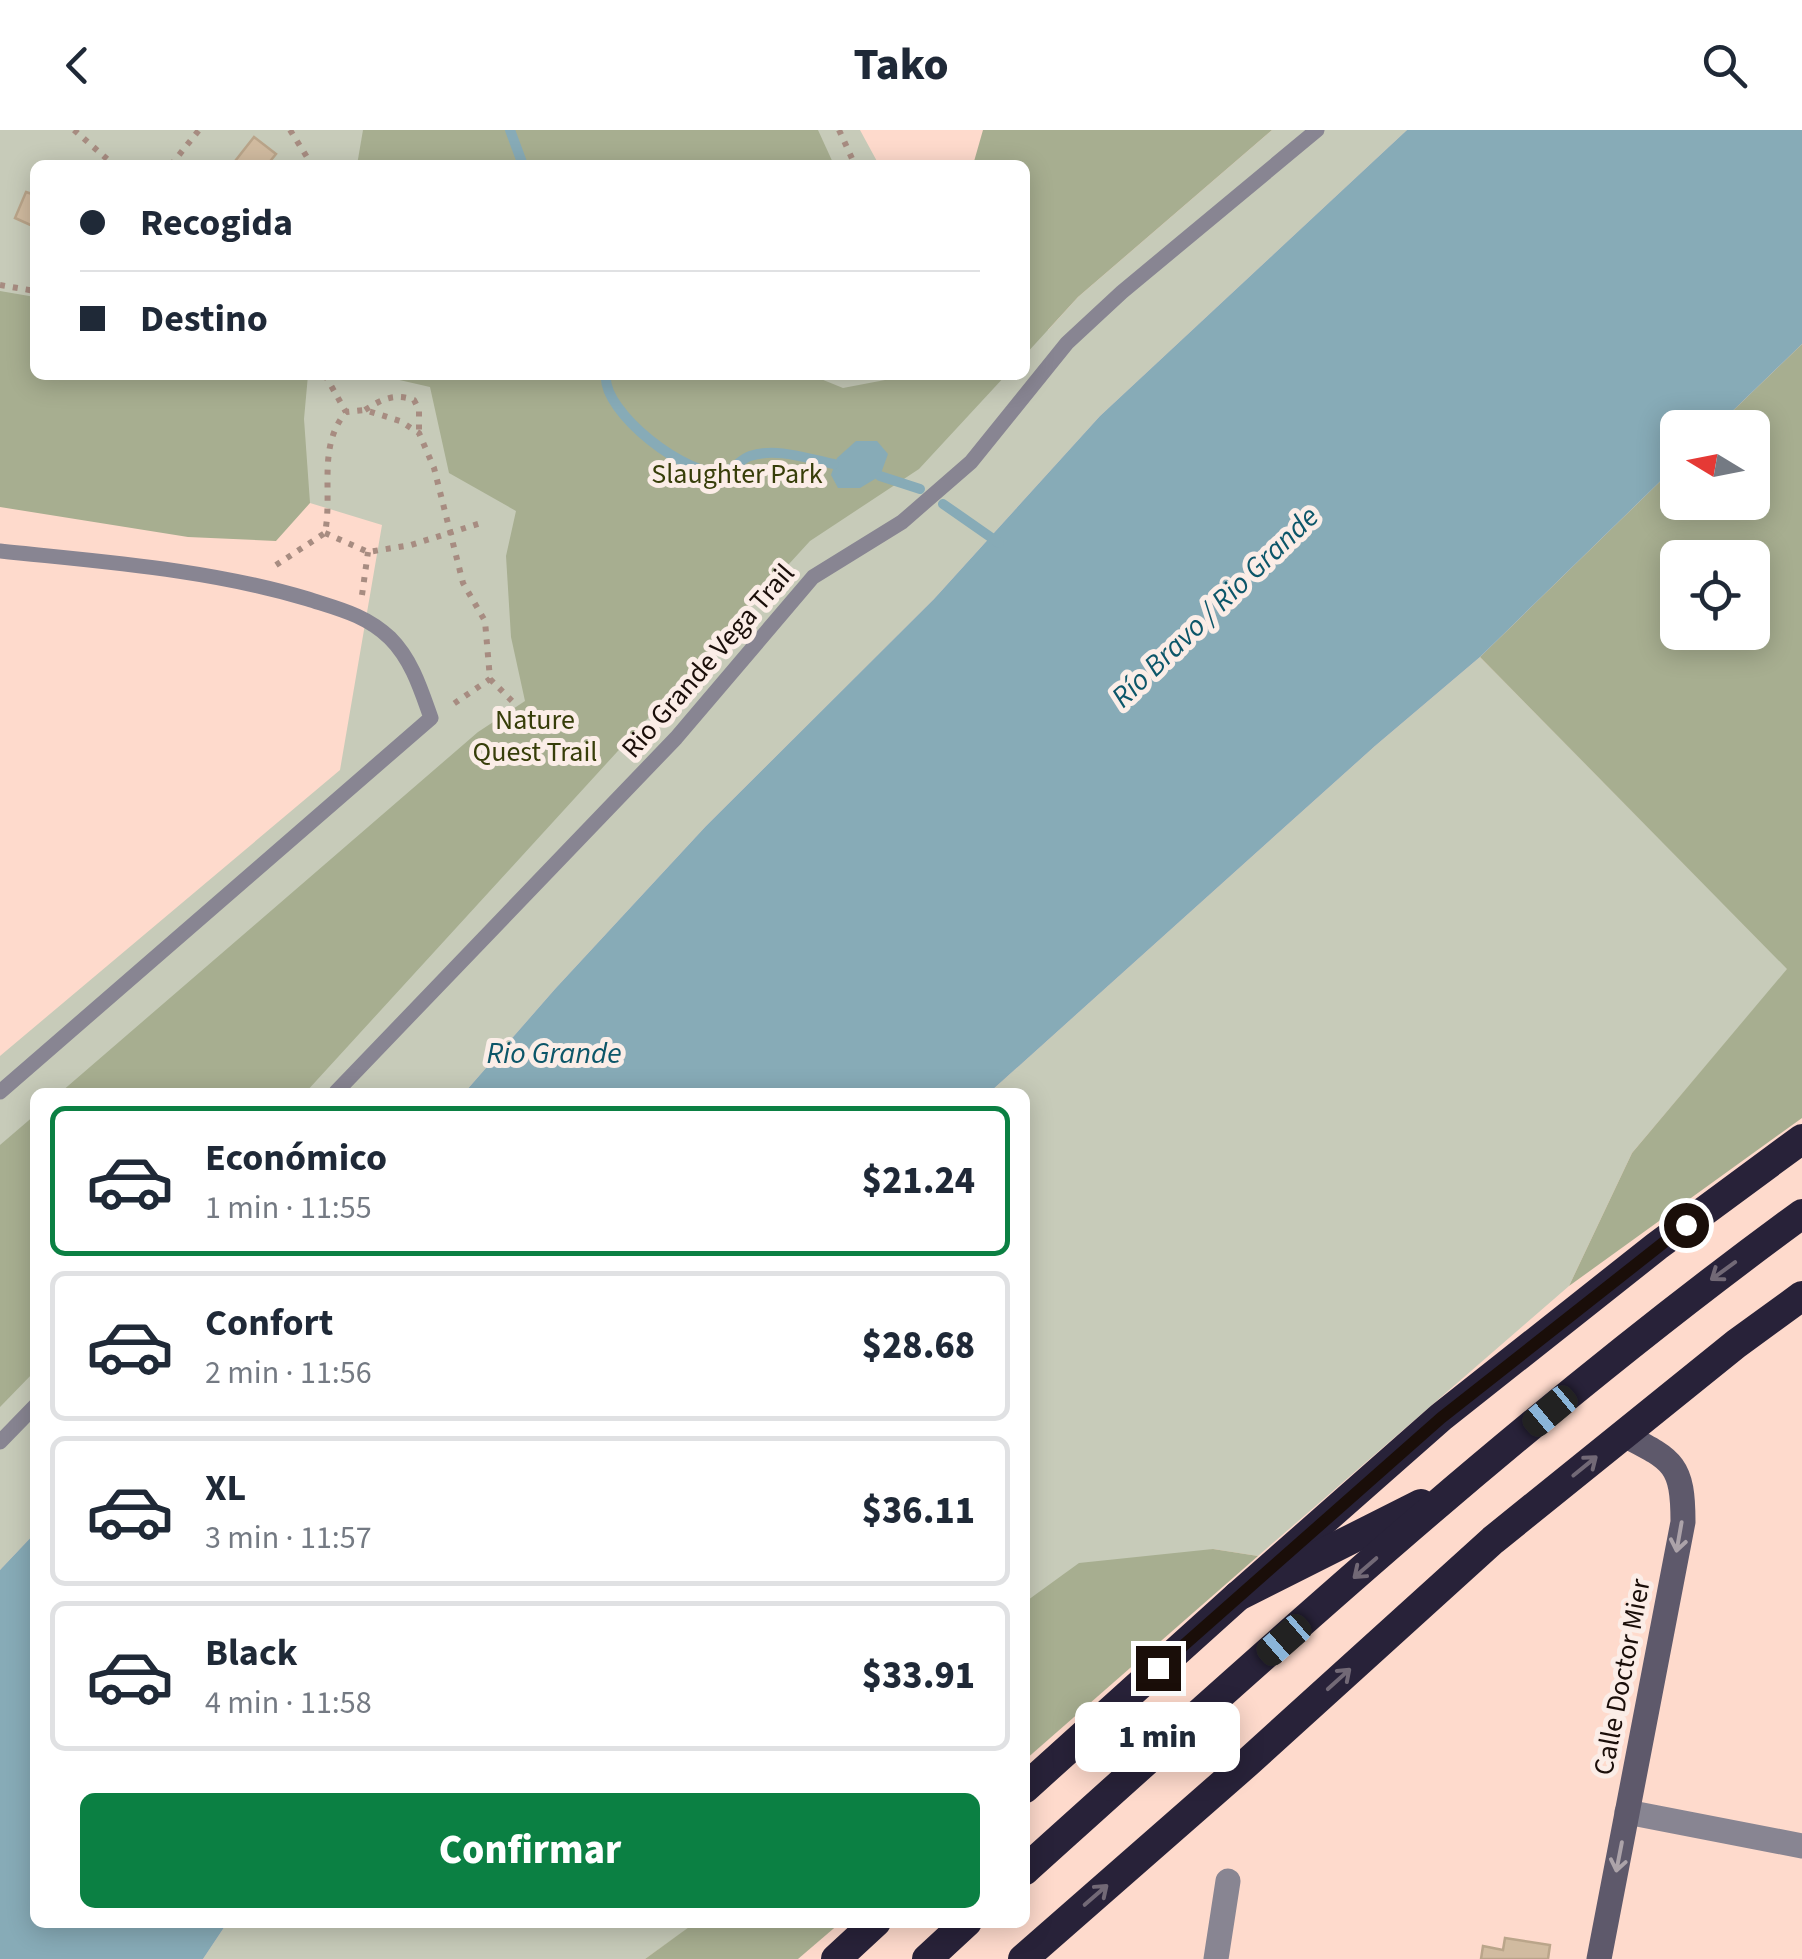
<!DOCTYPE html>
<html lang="es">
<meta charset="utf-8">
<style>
:root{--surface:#fff;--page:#f2f2f3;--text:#1f2937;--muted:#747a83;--line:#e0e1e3;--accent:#0b8043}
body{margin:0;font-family:"Source Sans 3",sans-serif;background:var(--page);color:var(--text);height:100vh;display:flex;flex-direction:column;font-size:38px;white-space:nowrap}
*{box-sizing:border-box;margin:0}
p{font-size:32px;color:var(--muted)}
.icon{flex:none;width:55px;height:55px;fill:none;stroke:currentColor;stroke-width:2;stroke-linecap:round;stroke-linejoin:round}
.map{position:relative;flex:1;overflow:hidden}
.sheet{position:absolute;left:30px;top:958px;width:1000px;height:840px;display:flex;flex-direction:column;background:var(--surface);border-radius:15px;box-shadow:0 5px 25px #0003}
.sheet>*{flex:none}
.guide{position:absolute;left:30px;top:30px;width:1000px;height:220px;border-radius:15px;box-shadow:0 5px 25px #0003;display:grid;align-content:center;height:220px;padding:0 50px;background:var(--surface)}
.needle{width:65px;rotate:280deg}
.buttons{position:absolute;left:1660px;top:280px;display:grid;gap:20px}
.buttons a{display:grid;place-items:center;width:110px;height:110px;border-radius:15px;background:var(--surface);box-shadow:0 5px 25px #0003;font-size:50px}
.end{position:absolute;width:45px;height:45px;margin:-22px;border:12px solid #1a0e09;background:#fff;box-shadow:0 0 0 5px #fff}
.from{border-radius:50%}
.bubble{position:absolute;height:70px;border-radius:15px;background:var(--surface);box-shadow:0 5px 25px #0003;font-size:32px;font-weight:800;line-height:70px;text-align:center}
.car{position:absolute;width:30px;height:60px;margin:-30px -15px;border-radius:12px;box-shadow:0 0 8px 2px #0007;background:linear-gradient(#222 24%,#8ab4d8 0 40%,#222 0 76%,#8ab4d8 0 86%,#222 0)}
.guide b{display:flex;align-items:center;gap:35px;height:95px;font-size:38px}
.guide b+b{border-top:2px solid var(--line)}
.guide i{width:25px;height:25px;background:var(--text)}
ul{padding:18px 0 0;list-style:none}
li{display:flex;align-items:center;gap:30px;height:150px;margin:0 20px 15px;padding:0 30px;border:5px solid var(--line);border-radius:15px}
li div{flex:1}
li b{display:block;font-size:38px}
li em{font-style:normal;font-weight:800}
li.current{border-color:var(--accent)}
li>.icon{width:90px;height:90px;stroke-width:1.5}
.cta{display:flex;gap:20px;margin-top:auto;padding:20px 50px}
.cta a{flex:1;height:115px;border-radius:15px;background:var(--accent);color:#fff;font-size:40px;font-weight:800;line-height:115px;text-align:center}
header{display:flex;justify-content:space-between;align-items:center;height:130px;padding:0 50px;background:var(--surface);font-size:45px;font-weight:800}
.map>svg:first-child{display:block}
</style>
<header><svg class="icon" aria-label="back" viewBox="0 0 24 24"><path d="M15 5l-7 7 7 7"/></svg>Tako<svg class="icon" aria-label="search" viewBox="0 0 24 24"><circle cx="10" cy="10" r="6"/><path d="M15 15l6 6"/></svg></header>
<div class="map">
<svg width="1802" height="1829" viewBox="0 0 1802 1829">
<rect width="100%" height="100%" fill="#fedacc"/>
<!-- green -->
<g fill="#c7cbb9">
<path d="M0,0H860L879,35H35V245H1025V189L1048,200L1078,167L1272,0H1407L1100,286L934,469L706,696L555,859L465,962H35V1403L0,1440V926L340,640L382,395L310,373L0,343Z"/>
<path d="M1480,527L1788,839L1632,1023L1569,1156L1258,1426L1213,1419L1029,1470L1025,1479V962H990L1375,616Z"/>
<path d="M227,1793V1792L696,1793L645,1829H203Z"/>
</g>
<!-- forest -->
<g fill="#a7ae90" fill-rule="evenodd">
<path d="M363,0H818L834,35H357Z"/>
<path d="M983,0H1272L1078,167L1025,225V35H973Z"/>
<path d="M0,161L35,167V245H308L304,289L310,373L276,411L188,407L0,377Z"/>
<path d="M1802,214V988L1569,1156L1632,1023L1787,839L1480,527L1677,335L1678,372H1752V298L1716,297ZM1678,428H1752V502H1678Z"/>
<path d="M339,245H811L843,258L885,250L893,245H1006L919,339L810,411L306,962H61L478,602L525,571L511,507L506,426L516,381L449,343L430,257L382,246L340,249Z"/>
<path d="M35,985V1241L0,1277V1015Z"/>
<path d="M1213,1419L1258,1426L1025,1630V1479L1028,1470L1079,1433Z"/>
<path d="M696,1792H840V1793L798,1829H645Z"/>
</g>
<!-- water -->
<g fill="#87abb7">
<path d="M1407,0H1802V214L1716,297L1678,298L1677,335L1480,527L1375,616L990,962H465L555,859L706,696L934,469L1100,286Z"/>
<path d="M856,311H877L888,324L880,346L860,358H838L831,345L837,328Z"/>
<path d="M35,1403V1792L227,1793L203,1829H0V1440Z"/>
</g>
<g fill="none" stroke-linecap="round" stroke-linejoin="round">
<!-- stream -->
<g stroke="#87abb7" stroke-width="10">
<path d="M510,0L523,35"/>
<path d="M606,245C602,282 688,349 724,342C733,340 741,329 750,326C777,317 808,329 834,334"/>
<path d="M880,346L920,359"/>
<path d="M943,374L999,413"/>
</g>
</g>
<!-- building -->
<g fill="#d1bba0" stroke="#baa58a" stroke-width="2.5">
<path d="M254,7L276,24L267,35H232Z"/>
<path d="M26,62L35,65V97L15,88Z"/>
<path d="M1505,1808L1550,1815L1548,1829H1481L1483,1816L1503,1820Z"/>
</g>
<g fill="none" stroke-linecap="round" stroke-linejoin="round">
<!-- path -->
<g stroke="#a78c81" stroke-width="6" stroke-dasharray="5 8" stroke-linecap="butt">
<path d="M74,0L114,35"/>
<path d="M290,0L312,35"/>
<path d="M839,0L855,35"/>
<path d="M171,35L199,0"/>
<path d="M0,155L35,161"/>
<path d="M325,245L346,282"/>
<path d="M365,280C382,269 394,263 414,270L419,280V302"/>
<path d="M325,403L368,422L411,415L484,392"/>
<path d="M276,435L325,403C333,361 317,317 346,282L365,280L400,291L419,303L434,338L463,453L485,491L490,549L449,577"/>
<path d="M362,465L368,422"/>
<path d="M490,549L515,574"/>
</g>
<!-- lane -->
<g stroke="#888592" stroke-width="15">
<path d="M0,421C104,432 208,439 308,469C339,479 366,485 390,508C412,530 421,560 431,588L0,962"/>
<path d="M336,962L676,608L813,447L902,392L971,332L1067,213L1122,162L1317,0"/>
<path d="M0,1312L35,1276"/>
</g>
<!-- street -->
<g stroke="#888592" stroke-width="25">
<path d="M1627,1682L1802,1716"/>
<path d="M1216,1829L1228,1751"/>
</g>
<!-- secondary -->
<path stroke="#5e596b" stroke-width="25" d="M1599,1829L1683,1392C1683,1334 1673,1330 1624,1305"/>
<!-- highway -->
<g stroke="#282239" stroke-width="30">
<path d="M1238,1466L1441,1287L1657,1116L1802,1009"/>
<path d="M1025,1658L1238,1466L1421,1374"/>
<path d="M1025,1740C1277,1513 1528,1284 1802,1084"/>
<path d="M836,1829L876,1792"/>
<path d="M927,1829L967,1792"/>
<path d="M1023,1829L1248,1632L1493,1410L1736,1214L1802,1166"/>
</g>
</g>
<!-- one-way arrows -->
<defs><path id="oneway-shaft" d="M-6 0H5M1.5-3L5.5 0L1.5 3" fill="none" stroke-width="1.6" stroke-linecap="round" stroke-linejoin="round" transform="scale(2.5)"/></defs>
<g stroke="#726976">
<use href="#oneway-shaft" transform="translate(1723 1141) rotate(144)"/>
<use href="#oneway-shaft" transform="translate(1585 1336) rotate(-39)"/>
<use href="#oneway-shaft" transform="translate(1365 1438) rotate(139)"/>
<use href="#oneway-shaft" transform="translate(1339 1549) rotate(-42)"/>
<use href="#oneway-shaft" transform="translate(1096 1765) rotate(-41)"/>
</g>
<g stroke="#aca3a9">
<use href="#oneway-shaft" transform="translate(1679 1407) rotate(100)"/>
<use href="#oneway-shaft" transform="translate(1619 1727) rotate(101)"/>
</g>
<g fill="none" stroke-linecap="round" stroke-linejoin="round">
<!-- route -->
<path stroke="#1a0e09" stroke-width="12" d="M1158,1538L1441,1288L1686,1095"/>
</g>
<g text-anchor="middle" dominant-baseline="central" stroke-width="10" stroke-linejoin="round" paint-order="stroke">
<!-- park labels -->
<g font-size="28" fill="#373e09" stroke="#fbede7">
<text x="737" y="344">Slaughter Park</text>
<text x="535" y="590">Nature<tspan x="535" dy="32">Quest Trail</tspan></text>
</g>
<!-- street labels -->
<g font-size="28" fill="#1a0e09" stroke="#fbede7">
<text transform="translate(708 531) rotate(-49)">Rio Grande Vega Trail</text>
<text transform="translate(1622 1547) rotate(-79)">Calle Doctor Mier</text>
</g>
<!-- water labels -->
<g font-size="30" font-style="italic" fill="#0c5669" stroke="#fbede7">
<text transform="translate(1215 477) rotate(-44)">Río Bravo / Rio Grande</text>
<text x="554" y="923">Rio Grande</text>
</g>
</g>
</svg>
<div class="buttons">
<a><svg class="needle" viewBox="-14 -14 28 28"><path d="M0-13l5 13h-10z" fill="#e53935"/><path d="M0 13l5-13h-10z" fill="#747a83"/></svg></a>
<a><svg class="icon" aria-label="locate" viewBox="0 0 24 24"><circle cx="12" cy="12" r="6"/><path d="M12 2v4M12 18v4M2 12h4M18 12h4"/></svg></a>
</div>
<i class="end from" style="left:1686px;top:1095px"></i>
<i class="end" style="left:1158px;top:1538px"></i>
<div class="bubble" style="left:1075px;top:1572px;width:165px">1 min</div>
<i class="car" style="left:1550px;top:1281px;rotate:230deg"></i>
<i class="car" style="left:1284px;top:1510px;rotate:229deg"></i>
<div class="guide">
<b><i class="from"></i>Recogida</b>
<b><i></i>Destino</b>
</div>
<section class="sheet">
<ul>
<li class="current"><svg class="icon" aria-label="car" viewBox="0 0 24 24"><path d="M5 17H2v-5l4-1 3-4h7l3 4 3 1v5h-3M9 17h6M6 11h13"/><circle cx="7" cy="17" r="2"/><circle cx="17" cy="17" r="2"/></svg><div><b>Económico</b><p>1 min · 11:55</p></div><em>$21.24</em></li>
<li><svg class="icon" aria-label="car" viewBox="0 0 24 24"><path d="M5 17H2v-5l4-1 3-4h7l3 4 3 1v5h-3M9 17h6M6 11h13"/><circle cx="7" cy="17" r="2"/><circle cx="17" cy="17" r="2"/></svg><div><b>Confort</b><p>2 min · 11:56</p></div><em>$28.68</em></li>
<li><svg class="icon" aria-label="car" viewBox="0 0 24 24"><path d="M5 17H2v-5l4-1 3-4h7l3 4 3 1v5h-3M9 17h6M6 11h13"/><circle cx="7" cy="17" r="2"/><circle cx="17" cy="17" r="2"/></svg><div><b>XL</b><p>3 min · 11:57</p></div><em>$36.11</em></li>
<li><svg class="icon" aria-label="car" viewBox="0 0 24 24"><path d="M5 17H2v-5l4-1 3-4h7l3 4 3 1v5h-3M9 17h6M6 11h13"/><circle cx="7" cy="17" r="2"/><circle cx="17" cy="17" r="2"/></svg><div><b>Black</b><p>4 min · 11:58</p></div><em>$33.91</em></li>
</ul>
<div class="cta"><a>Confirmar</a></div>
</section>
</div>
